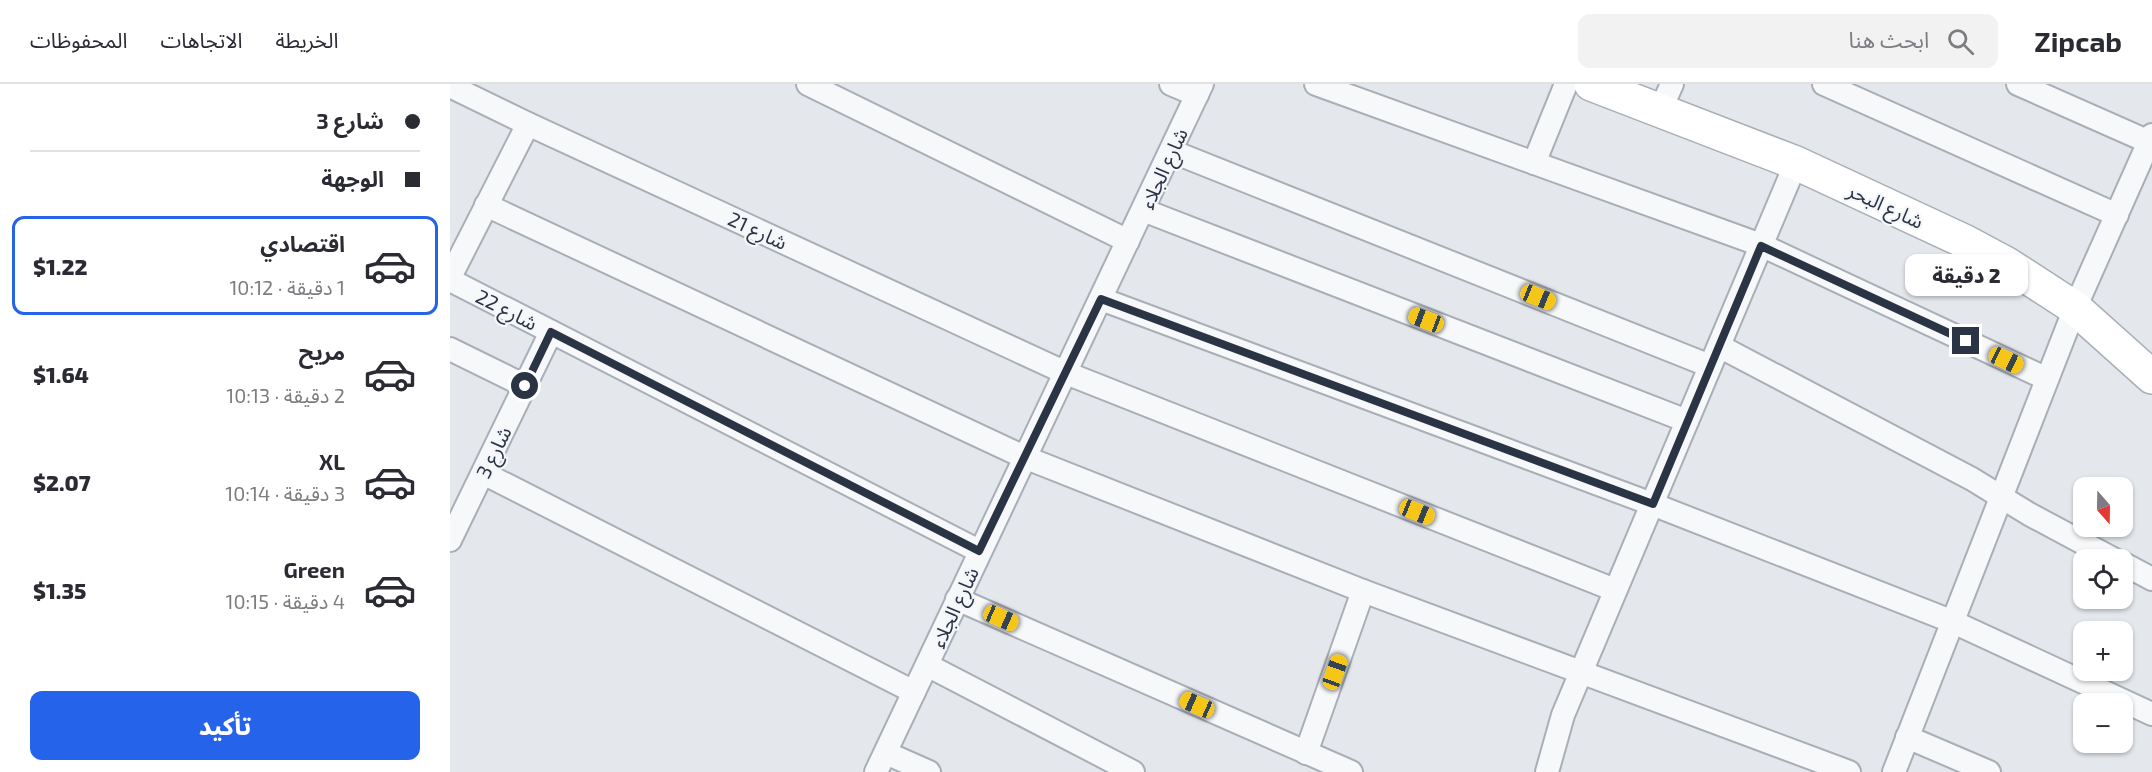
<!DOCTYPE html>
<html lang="ar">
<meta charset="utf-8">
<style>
:root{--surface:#fff;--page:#f2f2f3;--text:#2b2b33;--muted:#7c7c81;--line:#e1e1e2;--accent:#2563eb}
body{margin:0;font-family:"Exo 2","Noto Sans Arabic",sans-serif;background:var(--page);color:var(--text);direction:rtl;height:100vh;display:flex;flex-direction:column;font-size:22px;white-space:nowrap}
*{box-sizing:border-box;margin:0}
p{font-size:20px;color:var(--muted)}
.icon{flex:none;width:33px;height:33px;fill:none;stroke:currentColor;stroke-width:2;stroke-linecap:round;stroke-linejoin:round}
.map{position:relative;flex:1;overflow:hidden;direction:ltr}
.side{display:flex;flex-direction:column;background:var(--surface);width:450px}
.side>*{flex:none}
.top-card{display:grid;align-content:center;height:132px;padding:0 30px;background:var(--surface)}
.needle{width:39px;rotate:160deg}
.tools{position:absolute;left:1623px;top:393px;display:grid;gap:12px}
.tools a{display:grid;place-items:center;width:60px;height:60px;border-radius:12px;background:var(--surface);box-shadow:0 2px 4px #0004;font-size:30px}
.end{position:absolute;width:27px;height:27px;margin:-14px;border:8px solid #2b3445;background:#fff;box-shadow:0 0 0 3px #fff}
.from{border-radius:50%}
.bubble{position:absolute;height:42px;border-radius:12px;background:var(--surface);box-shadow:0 2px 4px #0004;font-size:20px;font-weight:800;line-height:42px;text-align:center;direction:rtl}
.car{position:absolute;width:18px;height:36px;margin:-18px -9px;border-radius:8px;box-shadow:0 0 4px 2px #0007;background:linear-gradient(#f5c518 24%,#345 0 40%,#f5c518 0 76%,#345 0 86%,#f5c518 0)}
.top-card b{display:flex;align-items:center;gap:21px;height:57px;font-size:22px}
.top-card b+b{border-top:2px solid var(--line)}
.top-card i{width:15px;height:15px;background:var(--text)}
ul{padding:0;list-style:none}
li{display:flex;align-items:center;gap:18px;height:99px;margin:0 12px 9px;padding:0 18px;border:3px solid transparent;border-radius:12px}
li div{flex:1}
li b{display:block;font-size:22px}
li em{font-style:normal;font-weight:800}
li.selected{border-color:var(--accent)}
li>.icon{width:54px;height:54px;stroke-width:1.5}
.button{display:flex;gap:12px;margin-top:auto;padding:12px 30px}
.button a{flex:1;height:69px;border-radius:12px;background:var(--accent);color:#fff;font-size:24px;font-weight:800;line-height:69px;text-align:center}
header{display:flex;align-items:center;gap:36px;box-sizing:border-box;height:84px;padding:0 30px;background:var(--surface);border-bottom:2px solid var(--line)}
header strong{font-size:28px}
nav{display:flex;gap:33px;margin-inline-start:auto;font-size:21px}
.search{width:420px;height:54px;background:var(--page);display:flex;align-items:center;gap:15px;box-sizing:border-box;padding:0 21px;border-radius:12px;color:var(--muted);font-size:22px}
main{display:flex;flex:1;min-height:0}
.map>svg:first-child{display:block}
</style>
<header>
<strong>Zipcab</strong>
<div class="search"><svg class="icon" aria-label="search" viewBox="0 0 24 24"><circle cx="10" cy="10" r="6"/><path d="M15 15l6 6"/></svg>ابحث هنا</div>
<nav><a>الخريطة</a><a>الاتجاهات</a><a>المحفوظات</a></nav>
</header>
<main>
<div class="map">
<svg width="1702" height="688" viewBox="0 0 1702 688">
<rect width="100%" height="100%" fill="#e4e7ec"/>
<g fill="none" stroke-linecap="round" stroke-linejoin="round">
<defs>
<g id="street">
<path d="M358,0L678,157"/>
<path d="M721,0L747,11"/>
<path d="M866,0L1311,161L1597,295"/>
<path d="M1374,0L1667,131"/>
<path d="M1568,0L1699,58"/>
<path d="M0,2L78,40L616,289L1165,506"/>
<path d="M1210,27L1222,0"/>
<path d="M721,67L1260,282"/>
<path d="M1084,79L1116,0"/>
<path d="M36,121L574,373L913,507L1399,688"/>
<path d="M693,126L1237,337"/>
<path d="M0,193L78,40"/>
<path d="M0,196L529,467"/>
<path d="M651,215L1202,420L1501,537L1702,630"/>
<path d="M1269,262L1522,395L1579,430L1665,476"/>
<path d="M0,265L75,302"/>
<path d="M33,389L464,608"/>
<path d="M0,456L101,248"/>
<path d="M1672,479L1702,495"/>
<path d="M507,515L901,688"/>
<path d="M477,581L683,688"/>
<path d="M1457,653L1539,688"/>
<path d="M436,669L479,688"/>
<path d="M856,669L913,507"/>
<path d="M426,688L752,0"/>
<path d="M1097,688L1113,631L1346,79"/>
<path d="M1444,688L1625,224L1702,51"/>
</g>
<path id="secondary" d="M1141,0L1346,79L1516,158L1557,180L1625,224L1702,293"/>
</defs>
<!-- street casing -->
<use href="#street" stroke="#a9aeb7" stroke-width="26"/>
<!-- secondary casing -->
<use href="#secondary" stroke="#a9aeb7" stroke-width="36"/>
<!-- street -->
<use href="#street" stroke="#f7f8fa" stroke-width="22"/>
<!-- secondary -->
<use href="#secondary" stroke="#fff" stroke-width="33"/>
</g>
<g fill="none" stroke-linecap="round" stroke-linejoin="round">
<!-- route -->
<path stroke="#2b3445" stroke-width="8" d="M75,302L101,248L529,467L651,215L1203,420L1311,162L1516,257"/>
</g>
<g text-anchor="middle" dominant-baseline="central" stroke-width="4.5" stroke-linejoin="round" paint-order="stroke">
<!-- street labels -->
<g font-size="20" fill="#2b3445" stroke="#f4f6f9">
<text transform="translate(713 84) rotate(-65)">شارع الجلاء</text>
<text transform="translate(1436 121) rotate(25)">شارع البحر</text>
<text transform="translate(308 146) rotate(25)">شارع 21</text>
<text transform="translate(57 225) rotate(27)">شارع 22</text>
<text transform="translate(43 368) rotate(-64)">شارع 3</text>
<text transform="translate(504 523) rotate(-65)">شارع الجلاء</text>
</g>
</g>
</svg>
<div class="tools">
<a><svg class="needle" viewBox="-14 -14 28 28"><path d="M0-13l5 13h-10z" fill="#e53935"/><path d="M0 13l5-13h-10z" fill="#7c7c81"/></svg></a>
<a><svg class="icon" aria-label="locate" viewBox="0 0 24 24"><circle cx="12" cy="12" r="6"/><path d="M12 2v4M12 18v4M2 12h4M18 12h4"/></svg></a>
<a>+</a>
<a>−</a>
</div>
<i class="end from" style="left:75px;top:302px"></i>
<i class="end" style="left:1516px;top:257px"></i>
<div class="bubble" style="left:1455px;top:170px;width:123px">2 دقيقة</div>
<i class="car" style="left:1088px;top:213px;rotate:112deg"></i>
<i class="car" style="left:976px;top:236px;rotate:291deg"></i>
<i class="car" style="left:1556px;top:276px;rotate:115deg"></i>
<i class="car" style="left:967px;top:428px;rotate:112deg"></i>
<i class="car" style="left:551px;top:534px;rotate:114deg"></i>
<i class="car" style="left:885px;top:588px;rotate:20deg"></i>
<i class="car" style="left:747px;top:621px;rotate:294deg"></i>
</div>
<section class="side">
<div class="top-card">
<b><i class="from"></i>شارع 3</b>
<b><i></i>الوجهة</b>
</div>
<ul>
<li class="selected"><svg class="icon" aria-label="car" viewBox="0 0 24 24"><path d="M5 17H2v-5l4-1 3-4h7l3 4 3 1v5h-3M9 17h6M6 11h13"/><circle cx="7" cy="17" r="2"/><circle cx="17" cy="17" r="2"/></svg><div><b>اقتصادي</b><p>1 دقيقة · 10:12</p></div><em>$1.22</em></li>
<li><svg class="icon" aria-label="car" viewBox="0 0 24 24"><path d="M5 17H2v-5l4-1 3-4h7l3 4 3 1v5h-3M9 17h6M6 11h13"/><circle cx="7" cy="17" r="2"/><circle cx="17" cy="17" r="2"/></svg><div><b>مريح</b><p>2 دقيقة · 10:13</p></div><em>$1.64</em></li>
<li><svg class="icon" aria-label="car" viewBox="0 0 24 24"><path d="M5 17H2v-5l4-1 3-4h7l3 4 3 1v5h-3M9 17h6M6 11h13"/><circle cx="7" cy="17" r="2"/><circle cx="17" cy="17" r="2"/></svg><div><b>XL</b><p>3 دقيقة · 10:14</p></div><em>$2.07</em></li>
<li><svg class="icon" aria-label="car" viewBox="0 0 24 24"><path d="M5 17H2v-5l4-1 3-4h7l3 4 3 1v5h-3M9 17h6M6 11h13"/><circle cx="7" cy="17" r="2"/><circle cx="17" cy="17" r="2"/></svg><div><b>Green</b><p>4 دقيقة · 10:15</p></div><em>$1.35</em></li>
</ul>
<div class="button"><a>تأكيد</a></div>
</section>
</main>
